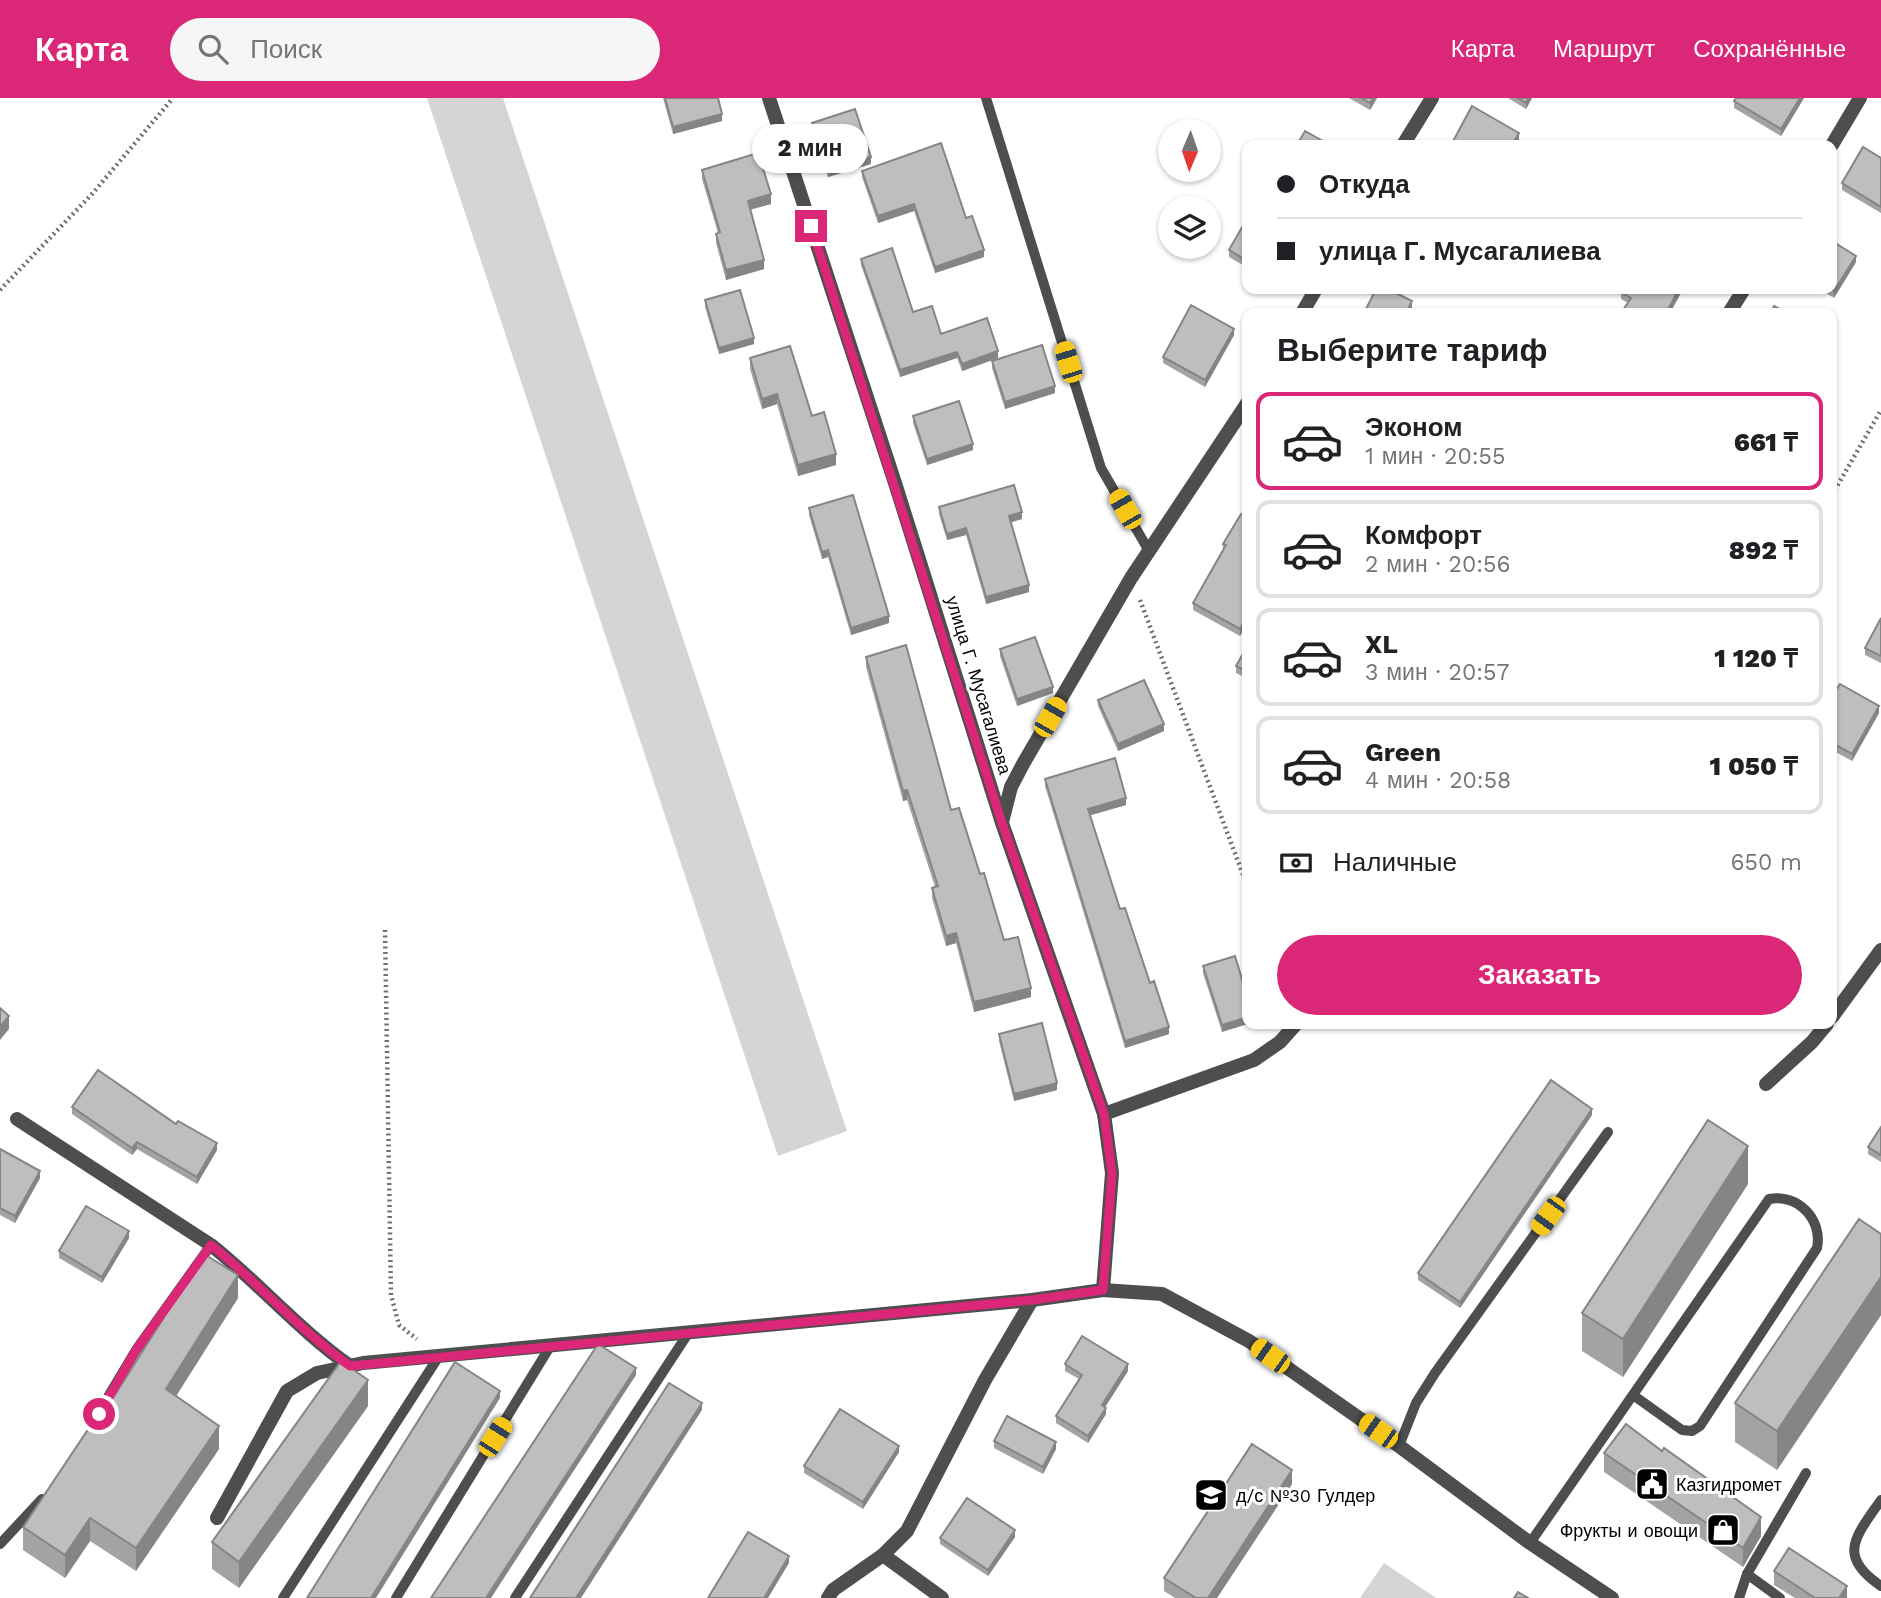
<!DOCTYPE html>
<html lang="ru">
<meta charset="utf-8">
<style>
:root{--surface:#fff;--page:#f6f6f6;--text:#202124;--muted:#757577;--line:#e0e0e0;--accent:#db2777}
body{margin:0;font-family:"Work Sans",sans-serif;background:var(--page);color:var(--text);height:100vh;display:flex;flex-direction:column;font-size:26px;white-space:nowrap}
*{box-sizing:border-box;margin:0}
p{font-size:23px;color:var(--muted)}
.icon{flex:none;width:38px;height:38px;fill:none;stroke:currentColor;stroke-width:2;stroke-linecap:round;stroke-linejoin:round}
.map{position:relative;flex:1;overflow:hidden}
.drawer{position:absolute;left:1242px;top:210px;width:595px;height:721px;display:flex;flex-direction:column;background:var(--surface);border-radius:14px;box-shadow:0 2px 5px #0004}
.drawer>*{flex:none}
.banner{position:absolute;left:1242px;top:42px;width:595px;height:154px;border-radius:14px;box-shadow:0 2px 5px #0004;display:grid;align-content:center;height:154px;padding:0 35px;background:var(--surface)}
.needle{width:46px;rotate:182deg}
.buttons{position:absolute;left:1158px;top:21px;display:grid;gap:14px}
.buttons a{display:grid;place-items:center;width:63px;height:63px;border-radius:50%;background:var(--surface);box-shadow:0 2px 5px #0004;font-size:35px}
.end{position:absolute;width:32px;height:32px;margin:-16px;border:9px solid #db2777;background:#fff;box-shadow:0 0 0 4px #fff}
.from{border-radius:50%}
.bubble{position:absolute;height:49px;border-radius:24px;background:var(--surface);box-shadow:0 2px 5px #0004;font-size:23px;font-weight:800;line-height:49px;text-align:center}
.car{position:absolute;width:21px;height:42px;margin:-21px -10px;border-radius:9px;box-shadow:0 0 5px 2px #0007;background:linear-gradient(#f5c518 24%,#345 0 40%,#f5c518 0 76%,#345 0 86%,#f5c518 0)}
.banner b{display:flex;align-items:center;gap:24px;height:66px;font-size:26px}
.banner b+b{border-top:2px solid var(--line)}
.banner i{width:18px;height:18px;background:var(--text)}
ul{padding:0;list-style:none}
li{display:flex;align-items:center;gap:21px;height:98px;margin:0 14px 10px;padding:0 21px;border:4px solid var(--line);border-radius:14px}
li div{flex:1}
li b{display:block;font-size:26px}
li em{font-style:normal;font-weight:800}
li.on{border-color:var(--accent)}
li>.icon{width:63px;height:63px;stroke-width:1.5}
h2{padding:0 35px;font-size:32px;line-height:84px}
.pay{display:flex;align-items:center;gap:18px;height:77px;padding:0 35px;font-size:26px}
.pay p{margin-inline-start:auto}
.cta{display:flex;gap:14px;margin-top:auto;padding:14px 35px}
.cta a{flex:1;height:80px;border-radius:42px;background:var(--accent);color:#fff;font-size:28px;font-weight:800;line-height:80px;text-align:center}
header{display:flex;align-items:center;gap:42px;box-sizing:border-box;height:98px;padding:0 35px;background:var(--accent);color:#fff}
header strong{font-size:33px}
nav{display:flex;gap:38px;margin-inline-start:auto;font-size:24px}
.search{width:490px;height:63px;background:var(--page);display:flex;align-items:center;gap:18px;box-sizing:border-box;padding:0 24px;border-radius:38px;color:var(--muted);font-size:26px}
.map>svg:first-child{display:block}
</style>
<header>
<strong>Карта</strong>
<div class="search"><svg class="icon" aria-label="search" viewBox="0 0 24 24"><circle cx="10" cy="10" r="6"/><path d="M15 15l6 6"/></svg>Поиск</div>
<nav><a>Карта</a><a>Маршрут</a><a>Сохранённые</a></nav>
</header>
<div class="map">
<svg width="1881" height="1500" viewBox="0 0 1881 1500">
<rect width="100%" height="100%" fill="#fff"/>
<!-- green -->
<g fill="#d5d5d5">
<path d="M427,0H503L847,1033L778,1058Z"/>
<path d="M1384,1465L1436,1500H1360Z"/>
</g>
<g fill="none" stroke-linecap="round" stroke-linejoin="round">
<!-- path -->
<g stroke="#707070" stroke-width="4.5" stroke-dasharray="2 3.5" stroke-linecap="butt">
<path d="M0,192L93,95L173,0"/>
<path d="M1832,397L1881,312"/>
<path d="M1140,502L1248,790"/>
<path d="M385,832L391,1197L399,1227L417,1241"/>
</g>
<!-- service -->
<g stroke="#4e4e4e" stroke-width="10">
<path d="M986,0L1101,370L1149,453"/>
<path d="M93,1324L136,1252L211,1147"/>
<path d="M1399,1348L1416,1305L1435,1275L1608,1034"/>
<path d="M1881,1402C1856,1438 1836,1458 1881,1488"/>
<path d="M1530,1445L1769,1101C1798,1095 1823,1122 1817,1150L1700,1328L1692,1333L1682,1332L1633,1297"/>
<path d="M0,1446L42,1401"/>
<path d="M1747,1476L1780,1500"/>
<path d="M283,1500L439,1258"/>
<path d="M396,1500L551,1247"/>
<path d="M515,1500L689,1234"/>
<path d="M1739,1500L1747,1476L1806,1375"/>
</g>
<!-- minor -->
<g stroke="#4e4e4e" stroke-width="14">
<path d="M769,0L895,385L1002,725L1104,1016L1112,1075L1103,1192"/>
<path d="M1403,47L1432,0"/>
<path d="M1832,47L1860,0"/>
<path d="M1302,215L1316,191"/>
<path d="M1729,215L1744,191"/>
<path d="M1002,724L1011,689L1023,666L1131,480L1248,304"/>
<path d="M1832,919L1881,852"/>
<path d="M1766,986L1812,944L1827,926"/>
<path d="M1104,1016L1254,962L1280,944L1296,926"/>
<path d="M17,1021L211,1147C259,1185 299,1232 350,1268"/>
<path d="M217,1420L287,1293L317,1275L363,1265L1032,1202L1103,1192L1162,1196L1249,1243L1399,1348L1530,1445L1612,1500"/>
<path d="M883,1457L942,1500"/>
<path d="M828,1500L833,1492L883,1457L907,1433L985,1282L1032,1202"/>
</g>
</g>
<!-- wall -->
<g fill="#a3a3a3">
<path d="M663,0H718L722,23L673,36Z"/>
<path d="M1349,0H1377L1370,12Z"/>
<path d="M1508,0H1532L1526,11Z"/>
<path d="M1804,0L1781,38L1734,10V3Z"/>
<path d="M812,25L871,66L828,79L812,32Z"/>
<path d="M1881,60V115L1842,92V85Z"/>
<path d="M702,72L771,106L750,112L764,171L726,182L716,145V136L718,135L702,81Z"/>
<path d="M862,73L966,120L984,159L935,175L914,113L878,125L862,79Z"/>
<path d="M1248,119V170L1229,159V152Z"/>
<path d="M861,161L913,214L941,236L998,260L962,273L957,260L900,279L861,167Z"/>
<path d="M1856,164L1834,200L1819,191H1832Z"/>
<path d="M1683,191L1670,215H1621L1628,205L1621,201V194Z"/>
<path d="M705,202L754,246L719,256L705,209Z"/>
<path d="M1234,237L1205,289L1163,265V259Z"/>
<path d="M750,260L812,318L836,367L798,378L777,306L762,311L750,271Z"/>
<path d="M992,263L1055,295L1005,311L992,270Z"/>
<path d="M913,318L973,352L927,367L913,325Z"/>
<path d="M939,409L1022,421L1011,424L1029,494L986,506L966,437L947,442L939,416Z"/>
<path d="M809,410L889,525L851,537L828,459L822,461L809,417Z"/>
<path d="M1248,420V524L1240,538L1193,512V505L1223,451V446Z"/>
<path d="M1881,520V565L1865,557V550Z"/>
<path d="M1248,547V581L1236,575V568Z"/>
<path d="M1000,551L1053,595L1017,608L1000,558Z"/>
<path d="M866,559L951,712L980,776L1004,842L1031,899L974,914L956,845L946,848L932,800V790L935,789L907,702L903,703L866,569Z"/>
<path d="M1832,598L1879,615L1852,663L1832,652Z"/>
<path d="M1098,602L1164,633L1118,653L1098,608Z"/>
<path d="M1045,681L1126,707L1090,717L1120,811L1169,936L1125,950L1045,688Z"/>
<path d="M1235,858L1222,934L1203,875V868Z"/>
<path d="M999,936L1057,992L1014,1003L999,943Z"/>
<path d="M72,1009L176,1026L217,1052L197,1086L137,1051L132,1057L72,1016Z"/>
<path d="M1592,1017L1460,1210L1418,1182V1175Z"/>
<path d="M1881,1029V1064L1868,1056V1049Z"/>
<path d="M0,1051L40,1080L15,1125L0,1117Z"/>
<path d="M1748,1086L1623,1279L1582,1253V1215Z"/>
<path d="M1881,1136V1217L1777,1372L1735,1344V1305Z"/>
<path d="M129,1140L102,1185L59,1160V1153Z"/>
<path d="M238,1200L176,1298L219,1351L136,1473L90,1443L65,1480L23,1452V1429L104,1314Z"/>
<path d="M1065,1266L1128,1273L1105,1309L1106,1316L1088,1345L1056,1325V1318L1079,1281L1065,1273Z"/>
<path d="M368,1308L239,1490L212,1471V1444Z"/>
<path d="M994,1343L1056,1351L1043,1376L994,1350Z"/>
<path d="M899,1354L863,1411L804,1375V1368Z"/>
<path d="M1604,1355L1761,1438L1743,1469L1604,1374Z"/>
<path d="M1292,1386L1217,1500H1175L1164,1493V1480Z"/>
<path d="M1015,1439L988,1478L940,1446V1440Z"/>
<path d="M1774,1473L1847,1500H1795L1774,1487Z"/>
</g>
<!-- shaded-wall -->
<g fill="#858585">
<path d="M1373,0H1377L1370,12V5Z"/>
<path d="M1528,0H1532L1526,11V5Z"/>
<path d="M1800,0H1804L1781,38V31Z"/>
<path d="M722,16V23L673,36V29Z"/>
<path d="M1519,35V42L1516,47H1512Z"/>
<path d="M871,59V66L828,79V73Z"/>
<path d="M771,96V106L748,112V103Z"/>
<path d="M914,106V113L878,125V118Z"/>
<path d="M984,152V159L935,175V169Z"/>
<path d="M1856,158V164L1834,200V193Z"/>
<path d="M764,162V171L726,182V172Z"/>
<path d="M1679,191H1683L1670,215H1666Z"/>
<path d="M1412,203V210L1410,215H1406Z"/>
<path d="M1234,231V237L1205,289V282Z"/>
<path d="M754,240V246L719,256V250Z"/>
<path d="M998,253V260L962,273V266Z"/>
<path d="M957,254V260L900,279V272Z"/>
<path d="M1055,288V295L1005,311V304Z"/>
<path d="M777,296V306L762,311V301Z"/>
<path d="M973,346V352L927,367V361Z"/>
<path d="M836,356V367L798,378V367Z"/>
<path d="M1022,414V421L1009,425V418Z"/>
<path d="M966,430V437L947,442V436Z"/>
<path d="M828,452V459L822,461V454Z"/>
<path d="M1029,487V494L986,506V499Z"/>
<path d="M1248,517V524L1240,538V531Z"/>
<path d="M889,518V525L851,537V530Z"/>
<path d="M1053,589V595L1017,608V601Z"/>
<path d="M1879,608V615L1852,663V656Z"/>
<path d="M1164,626V633L1118,653V646Z"/>
<path d="M907,692V702L903,703V693Z"/>
<path d="M1126,700V707L1088,718V711Z"/>
<path d="M956,835V845L946,848V838Z"/>
<path d="M1031,890V899L974,914V904Z"/>
<path d="M9,918V931L0,942V929Z"/>
<path d="M1248,919V926L1222,934V927Z"/>
<path d="M1169,929V936L1125,950V943Z"/>
<path d="M1057,985V992L1014,1003V996Z"/>
<path d="M1592,1011V1017L1460,1210V1204Z"/>
<path d="M137,1044V1051L132,1057V1050Z"/>
<path d="M217,1045V1052L197,1086V1079Z"/>
<path d="M1748,1048V1086L1623,1279V1241Z"/>
<path d="M40,1073V1080L15,1125V1118Z"/>
<path d="M129,1133V1140L102,1185V1179Z"/>
<path d="M238,1177V1200L166,1314V1291Z"/>
<path d="M1881,1179V1217L1777,1372V1333Z"/>
<path d="M1128,1266V1273L1102,1314V1307Z"/>
<path d="M636,1270V1277L491,1500H486Z"/>
<path d="M368,1282V1308L239,1490V1464Z"/>
<path d="M500,1293V1300L376,1500H371Z"/>
<path d="M702,1305V1312L581,1500H576Z"/>
<path d="M1106,1310V1316L1088,1345V1338Z"/>
<path d="M219,1328V1351L136,1473V1450Z"/>
<path d="M1056,1344V1351L1043,1376V1369Z"/>
<path d="M899,1348V1354L863,1411V1404Z"/>
<path d="M1292,1372V1386L1217,1500H1208Z"/>
<path d="M1761,1419V1438L1743,1469V1450Z"/>
<path d="M90,1420V1443L65,1480V1457Z"/>
<path d="M1015,1432V1439L988,1478V1472Z"/>
<path d="M789,1458V1465L768,1500H764Z"/>
<path d="M1847,1488V1500H1839Z"/>
</g>
<!-- building -->
<g fill="#bebebe" stroke="#858585" stroke-width="2">
<path d="M665,0H718L722,16L673,29Z"/>
<path d="M1361,0H1373L1370,5Z"/>
<path d="M1518,0H1528L1526,5Z"/>
<path d="M1736,0H1800L1781,31L1734,3Z"/>
<path d="M1472,8L1519,35L1512,47H1451Z"/>
<path d="M855,11L871,59L828,73L812,25Z"/>
<path d="M1305,33L1330,47H1297Z"/>
<path d="M1724,43L1733,47H1722Z"/>
<path d="M941,45L966,120L972,118L984,152L935,169L914,106L878,118L862,73Z"/>
<path d="M1863,49L1881,60V109L1842,85Z"/>
<path d="M758,55L771,96L748,103L764,162L726,172L716,136L720,134L702,72Z"/>
<path d="M1248,119V163L1229,152Z"/>
<path d="M1832,143L1856,158L1834,193L1830,191H1832Z"/>
<path d="M892,150L913,214L932,208L941,236L987,220L998,253L962,266L957,254L900,272L861,161Z"/>
<path d="M1376,191H1388L1412,203L1406,215H1364Z"/>
<path d="M1623,191H1679L1666,215H1621L1631,200L1621,194Z"/>
<path d="M740,192L754,240L719,250L705,202Z"/>
<path d="M1191,207L1234,231L1205,282L1163,259Z"/>
<path d="M1774,208L1788,215H1771Z"/>
<path d="M1042,247L1055,288L1005,304L992,263Z"/>
<path d="M790,248L812,318L824,314L836,356L798,367L777,296L762,301L750,260Z"/>
<path d="M959,303L973,346L927,361L913,318Z"/>
<path d="M1014,387L1022,414L1009,418L1029,487L986,499L966,430L947,436L939,409Z"/>
<path d="M853,397L889,518L851,530L828,452L822,454L809,410Z"/>
<path d="M1241,416L1248,420V517L1240,531L1193,505L1226,447L1223,446Z"/>
<path d="M1881,520V558L1865,550Z"/>
<path d="M1035,539L1053,589L1017,601L1000,551Z"/>
<path d="M906,547L951,712L959,710L980,776L984,775L1004,842L1018,839L1031,890L974,904L956,835L946,838L932,790L938,788L907,692L903,693L866,559Z"/>
<path d="M1248,547V574L1236,568Z"/>
<path d="M1144,582L1164,626L1118,646L1098,602Z"/>
<path d="M1840,586L1879,608L1852,656L1832,645V598Z"/>
<path d="M1115,660L1126,700L1088,711L1120,811L1125,810L1150,885L1154,883L1169,929L1125,943L1045,681Z"/>
<path d="M1235,858L1248,901V919L1222,927L1203,868Z"/>
<path d="M0,910L9,918L0,929Z"/>
<path d="M1042,925L1057,985L1014,996L999,936Z"/>
<path d="M98,972L176,1026L178,1023L217,1045L197,1079L137,1044L132,1050L72,1009Z"/>
<path d="M1551,982L1592,1011L1460,1204L1418,1175Z"/>
<path d="M1708,1022L1748,1048L1623,1241L1582,1215Z"/>
<path d="M1881,1029V1057L1868,1049Z"/>
<path d="M0,1051L40,1073L15,1118L0,1110Z"/>
<path d="M86,1108L129,1133L102,1179L59,1153Z"/>
<path d="M1859,1121L1881,1136V1179L1777,1333L1735,1305Z"/>
<path d="M204,1156L238,1177L166,1291L219,1328L136,1450L90,1420L65,1457L23,1429L101,1312L104,1314Z"/>
<path d="M1082,1238L1128,1266L1102,1307L1106,1310L1088,1338L1056,1318L1082,1277L1065,1266Z"/>
<path d="M598,1246L636,1270L486,1500H431Z"/>
<path d="M341,1263L368,1282L239,1464L212,1444Z"/>
<path d="M455,1264L500,1293L371,1500H307Z"/>
<path d="M669,1285L702,1305L576,1500H530Z"/>
<path d="M840,1311L899,1348L863,1404L804,1368Z"/>
<path d="M1007,1318L1056,1344L1043,1369L994,1343Z"/>
<path d="M1626,1326L1662,1353L1664,1350L1761,1419L1743,1450L1604,1355Z"/>
<path d="M1252,1346L1292,1372L1208,1500H1196L1164,1480Z"/>
<path d="M967,1400L1015,1432L988,1472L940,1440Z"/>
<path d="M748,1434L789,1458L764,1500H708Z"/>
<path d="M1789,1450L1847,1488L1839,1500H1815L1774,1473Z"/>
<path d="M1518,1494L1528,1500H1514Z"/>
</g>
<g fill="none" stroke-linecap="round" stroke-linejoin="round">
<!-- route -->
<path stroke="#db2777" stroke-width="9" d="M99,1316L136,1252L211,1147C259,1185 299,1232 350,1268L1032,1202L1103,1192L1112,1075L1104,1016L1002,725L811,128"/>
</g>
<!-- icons -->
<defs>
<symbol id="civic-square" viewBox="-11 -11 22 22"><rect x="-9" y="-9" width="18" height="18" rx="4" fill="#000" stroke="#fff"/><path d="M-.6-6.5H3V-4.5H.6V-3L4-1V1h2V6H-6V1h2V-1L-.6-3ZM-1.2 2.5V6h2.4V2.5Z" fill="#fff"/></symbol>
<symbol id="school-square" viewBox="-11 -11 22 22"><rect x="-9" y="-9" width="18" height="18" rx="4" fill="#000" stroke="#fff"/><path d="M0-5L7-2L0 1L-7-2ZM-4 1L0 2.5L4 1V4Q0 6-4 4Z" fill="#fff"/></symbol>
<symbol id="shop-square" viewBox="-11 -11 22 22"><rect x="-9" y="-9" width="18" height="18" rx="4" fill="#000" stroke="#fff"/><path d="M-5-2.5h2.3a2.7 3.5 0 0 1 5.4 0H5L5.5 6h-11ZM-1.5-2.5h3a1.5 2.3 0 0 0-3 0Z" fill="#fff"/></symbol>
</defs>
<g fill-rule="evenodd">
<use href="#civic-square" x="1633" y="1367" width="38" height="38"/>
<use href="#school-square" x="1192" y="1378" width="38" height="38"/>
<use href="#shop-square" x="1704" y="1413" width="38" height="38"/>
</g>
<g text-anchor="middle" dominant-baseline="central" stroke-width="6" stroke-linejoin="round" paint-order="stroke">
<!-- street labels -->
<g font-size="18" fill="#000" stroke="#fff">
<text transform="translate(979 587) rotate(73)">улица Г. Мусагалиева</text>
</g>
<!-- poi labels -->
<g font-size="18" fill="#000" stroke="#fff" text-anchor="start">
<text x="1676" y="1386">Казгидромет</text>
<text x="1236" y="1397">д/с №30 Гулдер</text>
<text x="1698" y="1432" text-anchor="end">Фрукты и овощи</text>
</g>
</g>
</svg>
<div class="buttons">
<a><svg class="needle" viewBox="-14 -14 28 28"><path d="M0-13l5 13h-10z" fill="#e53935"/><path d="M0 13l5-13h-10z" fill="#757577"/></svg></a>
<a><svg class="icon" aria-label="layers" viewBox="0 0 24 24"><path d="M12 4l9 5-9 5-9-5zM3 14l9 5 9-5"/></svg></a>
</div>
<i class="end from" style="left:99px;top:1316px"></i>
<i class="end" style="left:811px;top:128px"></i>
<div class="bubble" style="left:752px;top:26px;width:116px">2 мин</div>
<i class="car" style="left:1068px;top:264px;rotate:343deg"></i>
<i class="car" style="left:1125px;top:411px;rotate:330deg"></i>
<i class="car" style="left:1050px;top:619px;rotate:30deg"></i>
<i class="car" style="left:1548px;top:1118px;rotate:216deg"></i>
<i class="car" style="left:1270px;top:1258px;rotate:305deg"></i>
<i class="car" style="left:1378px;top:1333px;rotate:305deg"></i>
<i class="car" style="left:495px;top:1339px;rotate:32deg"></i>
<div class="banner">
<b><i class="from"></i>Откуда</b>
<b><i></i>улица Г. Мусагалиева</b>
</div>
<section class="drawer">
<h2>Выберите тариф</h2>
<ul>
<li class="on"><svg class="icon" aria-label="car" viewBox="0 0 24 24"><path d="M5 17H2v-5l4-1 3-4h7l3 4 3 1v5h-3M9 17h6M6 11h13"/><circle cx="7" cy="17" r="2"/><circle cx="17" cy="17" r="2"/></svg><div><b>Эконом</b><p>1 мин · 20:55</p></div><em>661 ₸</em></li>
<li><svg class="icon" aria-label="car" viewBox="0 0 24 24"><path d="M5 17H2v-5l4-1 3-4h7l3 4 3 1v5h-3M9 17h6M6 11h13"/><circle cx="7" cy="17" r="2"/><circle cx="17" cy="17" r="2"/></svg><div><b>Комфорт</b><p>2 мин · 20:56</p></div><em>892 ₸</em></li>
<li><svg class="icon" aria-label="car" viewBox="0 0 24 24"><path d="M5 17H2v-5l4-1 3-4h7l3 4 3 1v5h-3M9 17h6M6 11h13"/><circle cx="7" cy="17" r="2"/><circle cx="17" cy="17" r="2"/></svg><div><b>XL</b><p>3 мин · 20:57</p></div><em>1 120 ₸</em></li>
<li><svg class="icon" aria-label="car" viewBox="0 0 24 24"><path d="M5 17H2v-5l4-1 3-4h7l3 4 3 1v5h-3M9 17h6M6 11h13"/><circle cx="7" cy="17" r="2"/><circle cx="17" cy="17" r="2"/></svg><div><b>Green</b><p>4 мин · 20:58</p></div><em>1 050 ₸</em></li>
</ul>
<div class="pay"><svg class="icon" aria-label="cash" viewBox="0 0 24 24"><path d="M3 7h18v10H3z"/><circle cx="12" cy="12" r="2"/></svg>Наличные<p>650 m</p></div>
<div class="cta"><a>Заказать</a></div>
</section>
</div>
